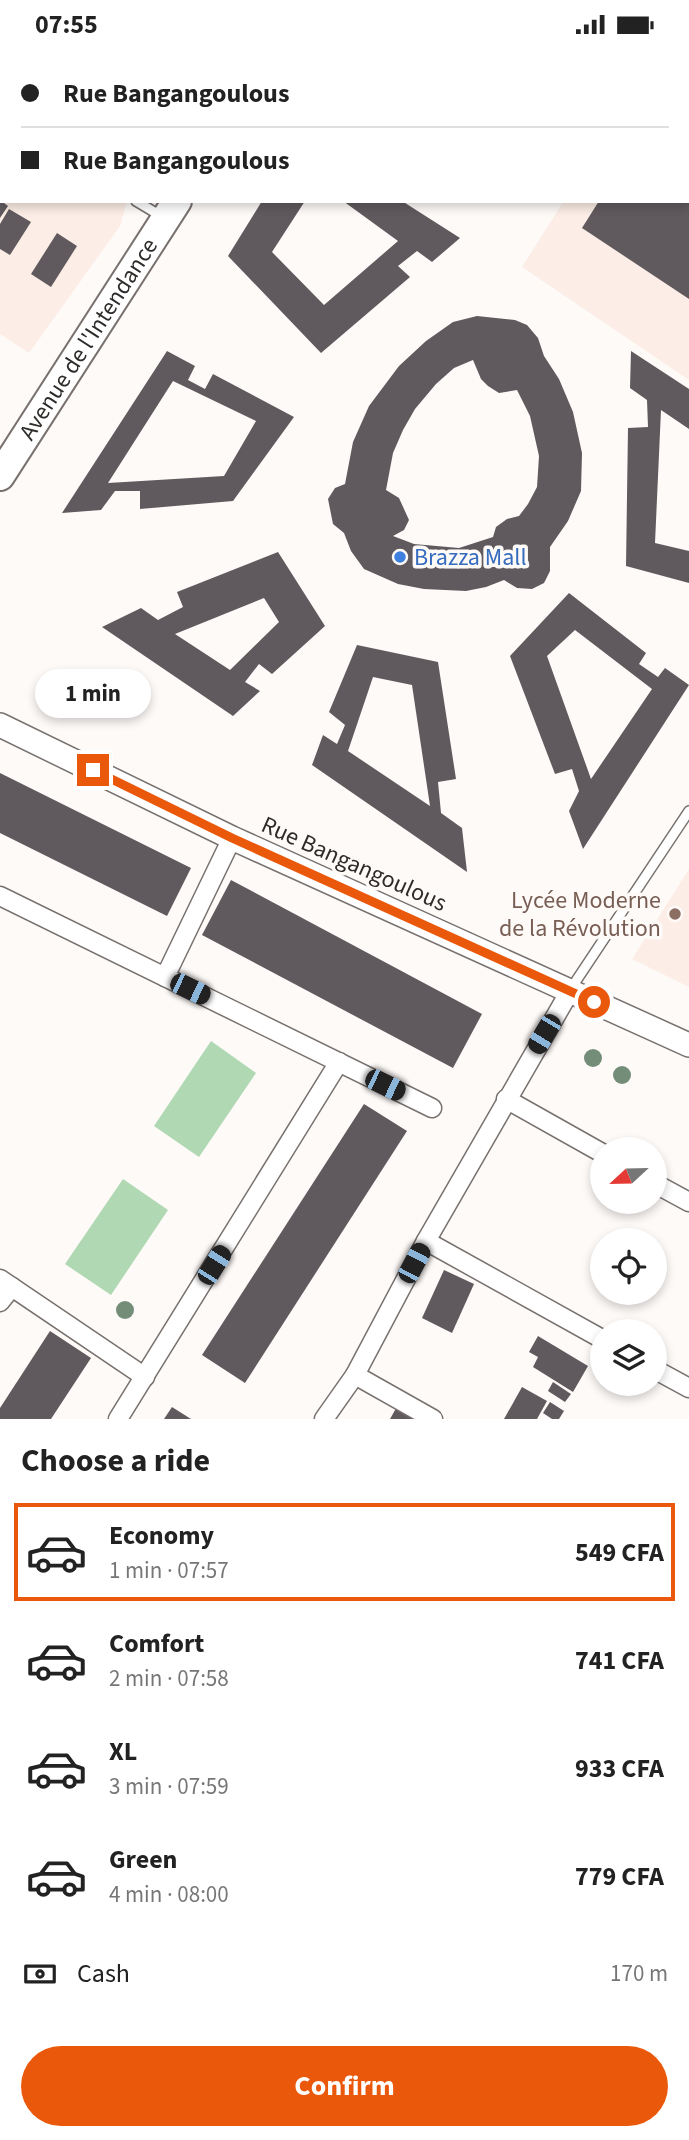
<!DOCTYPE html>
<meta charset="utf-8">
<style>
:root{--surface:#fff;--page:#f6f6f6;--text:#222;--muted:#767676;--line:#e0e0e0;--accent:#ea580c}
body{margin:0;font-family:"Source Sans 3",sans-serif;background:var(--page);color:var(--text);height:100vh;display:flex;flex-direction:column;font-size:26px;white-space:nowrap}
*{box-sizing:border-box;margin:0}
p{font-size:23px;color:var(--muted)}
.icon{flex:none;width:38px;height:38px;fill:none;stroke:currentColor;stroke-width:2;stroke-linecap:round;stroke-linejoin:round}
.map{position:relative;height:1370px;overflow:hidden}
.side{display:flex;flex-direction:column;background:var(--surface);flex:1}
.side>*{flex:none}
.hud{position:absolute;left:0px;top:0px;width:690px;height:154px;box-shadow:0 4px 10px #0003;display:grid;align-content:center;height:154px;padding:0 21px;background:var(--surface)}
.needle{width:46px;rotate:248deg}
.fabs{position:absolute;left:590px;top:1088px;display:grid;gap:14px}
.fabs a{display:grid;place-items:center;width:77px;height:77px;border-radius:50%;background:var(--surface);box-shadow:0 4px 10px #0003;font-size:35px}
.end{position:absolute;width:32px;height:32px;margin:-16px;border:9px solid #ea580c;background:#fff;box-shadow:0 0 0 4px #fff}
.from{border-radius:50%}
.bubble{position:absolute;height:49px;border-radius:24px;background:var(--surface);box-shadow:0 4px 10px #0003;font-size:23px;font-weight:700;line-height:49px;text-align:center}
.car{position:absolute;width:21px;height:42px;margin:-21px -10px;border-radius:9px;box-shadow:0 0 5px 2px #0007;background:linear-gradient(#222 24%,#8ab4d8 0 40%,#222 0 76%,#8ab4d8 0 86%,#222 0)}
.hud b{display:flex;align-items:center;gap:24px;height:66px;font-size:26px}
.hud b+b{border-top:2px solid var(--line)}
.hud i{width:18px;height:18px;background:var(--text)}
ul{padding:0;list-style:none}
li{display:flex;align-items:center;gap:21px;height:98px;margin:0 14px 10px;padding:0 7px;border:4px solid transparent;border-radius:0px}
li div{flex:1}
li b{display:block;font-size:26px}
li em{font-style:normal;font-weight:700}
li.current{border-color:var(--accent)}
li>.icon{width:63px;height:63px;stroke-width:1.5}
h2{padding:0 21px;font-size:32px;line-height:84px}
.pay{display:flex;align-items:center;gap:18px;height:77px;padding:0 21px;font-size:26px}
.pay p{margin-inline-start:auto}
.cta{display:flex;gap:14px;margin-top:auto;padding:14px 21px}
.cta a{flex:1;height:80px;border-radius:42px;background:var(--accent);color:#fff;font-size:28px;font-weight:700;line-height:80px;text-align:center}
.status{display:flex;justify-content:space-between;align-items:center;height:49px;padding:0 35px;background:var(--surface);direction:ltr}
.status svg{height:19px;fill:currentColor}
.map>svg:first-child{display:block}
</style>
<div class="status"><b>07:55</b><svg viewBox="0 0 49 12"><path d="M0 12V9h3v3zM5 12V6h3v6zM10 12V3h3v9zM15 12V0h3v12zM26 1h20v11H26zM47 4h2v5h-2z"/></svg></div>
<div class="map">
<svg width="689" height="1370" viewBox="0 0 689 1370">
<rect width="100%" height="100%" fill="#fefaf8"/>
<!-- built -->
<g fill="#fceee6">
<path d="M661,0H689V331L522,218L564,152H688V2H660Z"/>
<path d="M0,50L2,152H127L120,177L29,304L0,285Z"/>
<path d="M689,820V938L632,910Z"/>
</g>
<!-- green -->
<g fill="#afd8b3">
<path d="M211,992L256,1024L199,1108L154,1077Z"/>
<path d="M123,1130L168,1161L111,1246L65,1215Z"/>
</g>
<!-- building -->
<g fill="#605a5e" fill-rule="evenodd">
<path d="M0,151L8,157L0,169Z"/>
<path d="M262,152H305L272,203L324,256L398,192L343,152H402L460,189L432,213L417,202L398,217L410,228L321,304L228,207Z"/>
<path d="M599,152H689V250L582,179Z"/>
<path d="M9,160L31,173L10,206L0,200V175Z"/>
<path d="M57,184L77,197L51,238L31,225Z"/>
<path d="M477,267L515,271L527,276L538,289L544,307L559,330L573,363L582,404L581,442L568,472L550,498V522L544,534L532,540L517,539L504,531L486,538L466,542L424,540L398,535L364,520L351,502L344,484L333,475L328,450L335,439L345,435L353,393L369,357L399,317L426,292L453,273ZM473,311L481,330L488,337L499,344L517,341L530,367L539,407L537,438L528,455L519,467L507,470L496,478L493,488L459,499L414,495L393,487L404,481L409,471L399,449L386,441L393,404L403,381L415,360L436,335L454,319Z"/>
<path d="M167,302L195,317L188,331L205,340L213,325L294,368L233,452L140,460V442H115L101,461L62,464ZM173,332L256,372L224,427L108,434Z"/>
<path d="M631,302L689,340V380L661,361L655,494L689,502V534L626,517L628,379L648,378L647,351L630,339Z"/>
<path d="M278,503L325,577L272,625L259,615L245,633L260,642L233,667L102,578L141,559L158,571L183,558L177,543ZM264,549L279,573L230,621L175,585Z"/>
<path d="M569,544L646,604L639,615L658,628L665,619L689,636L583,800L569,762L579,742L572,720L555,725L510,607ZM575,581L652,640L591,730L547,607Z"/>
<path d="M357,596L438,613L456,730L438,733L441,764L462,779L467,823L312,716L323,686L337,695L345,676L329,663ZM373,628L412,636L430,757L348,702Z"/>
<path d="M0,724L191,819L167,867L0,784Z"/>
<path d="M231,831L482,965L453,1019L202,886Z"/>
<path d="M364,1055L407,1082L245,1334L202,1306Z"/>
<path d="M444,1221L474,1235L452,1284L422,1269Z"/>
<path d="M50,1282L91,1309L51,1370H0V1359Z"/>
<path d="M538,1287L588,1317L573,1343L533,1318L538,1308L529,1303Z"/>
<path d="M553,1333L571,1345L565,1353L548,1342Z"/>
<path d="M522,1338L547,1352L537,1370H504Z"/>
<path d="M550,1353L564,1362L559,1370H552L543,1364Z"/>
<path d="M399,1354L419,1370H390Z"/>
<path d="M172,1358L191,1370H164Z"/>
</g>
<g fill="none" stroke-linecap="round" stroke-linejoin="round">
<defs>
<g id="service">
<path d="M396,0L398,2"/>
<path d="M658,0H661"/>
<path d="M553,2L554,0"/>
<path d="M0,69L2,70"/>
<path d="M136,152L161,167"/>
<path d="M570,941L689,762"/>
</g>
<g id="minor">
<path d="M0,847L432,1059"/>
<path d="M165,928L232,789"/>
<path d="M506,1050L602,1104"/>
<path d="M654,1134L689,1153"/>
<path d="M426,1192L602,1290"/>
<path d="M0,1230L145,1328"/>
<path d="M0,1253L12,1238"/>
<path d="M654,1320L689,1339"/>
<path d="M355,1326L433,1370"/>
<path d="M118,1370L339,1013"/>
<path d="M324,1370L355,1326L426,1192L570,942"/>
</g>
<path id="tertiary" d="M0,676L232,789L689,996"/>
<g id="primary">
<path d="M274,2L276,0"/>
<path id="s1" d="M0,427L177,152"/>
</g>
</defs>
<!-- service casing -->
<use href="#service" stroke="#78716e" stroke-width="12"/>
<!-- minor casing -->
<use href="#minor" stroke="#78716e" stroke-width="21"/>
<!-- tertiary casing -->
<use href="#tertiary" stroke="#78716e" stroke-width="26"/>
<!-- primary casing -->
<use href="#primary" stroke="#78716e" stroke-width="32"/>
<!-- path -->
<g stroke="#9f9c9a" stroke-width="4.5" stroke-dasharray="7 3.5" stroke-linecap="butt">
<path d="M28,0L30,2"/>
<path d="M104,0L105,2"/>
<path d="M168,2L170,0"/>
</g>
<!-- service -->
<use href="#service" stroke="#fff" stroke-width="9"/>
<!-- minor -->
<use href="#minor" stroke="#fff" stroke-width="18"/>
<!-- tertiary -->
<use href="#tertiary" stroke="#fff" stroke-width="23"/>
<!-- primary -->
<use href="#primary" stroke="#fff" stroke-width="28"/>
</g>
<!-- trees -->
<g fill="#738d78">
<circle cx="593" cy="1009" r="9"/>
<circle cx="622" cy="1026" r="9"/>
<circle cx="125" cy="1261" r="9"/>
</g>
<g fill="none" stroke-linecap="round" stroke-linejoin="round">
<!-- route -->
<path stroke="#ea580c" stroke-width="9" d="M93,721L232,789L594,953"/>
</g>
<!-- markers -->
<circle fill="#3f7fe0" stroke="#fefaf8" stroke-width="2.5" cx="400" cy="508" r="7"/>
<circle fill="#8d6e63" stroke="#fefaf8" stroke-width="2.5" cx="675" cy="865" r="7"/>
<g text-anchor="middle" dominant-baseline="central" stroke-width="7" stroke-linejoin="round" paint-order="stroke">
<!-- street labels -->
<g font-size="24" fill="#2e2c2a" stroke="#fefaf8">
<text stroke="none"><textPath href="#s1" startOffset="163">Avenue de l'Intendance</textPath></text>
<text transform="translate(354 815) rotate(24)">Rue Bangangoulous</text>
</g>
<!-- shop labels -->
<g font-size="24" fill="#366cbe" stroke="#fefaf8" text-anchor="start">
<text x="414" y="508">Brazza Mall</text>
</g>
<!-- education labels -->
<g font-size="24" fill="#785e54" stroke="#fefaf8" text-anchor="end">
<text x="661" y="851">Lycée Moderne<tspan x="661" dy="28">de la Révolution</tspan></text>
</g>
</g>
</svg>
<div class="fabs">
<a><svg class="needle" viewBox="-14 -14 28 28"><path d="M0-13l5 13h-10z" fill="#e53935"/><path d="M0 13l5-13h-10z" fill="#767676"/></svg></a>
<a><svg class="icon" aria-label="locate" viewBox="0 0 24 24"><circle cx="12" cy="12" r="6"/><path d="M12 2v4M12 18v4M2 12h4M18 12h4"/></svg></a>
<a><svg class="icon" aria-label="layers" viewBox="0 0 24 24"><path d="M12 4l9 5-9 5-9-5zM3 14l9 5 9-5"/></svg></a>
</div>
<i class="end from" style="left:594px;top:953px"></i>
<i class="end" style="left:93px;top:721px"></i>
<div class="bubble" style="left:35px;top:620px;width:116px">1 min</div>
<i class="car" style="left:190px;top:940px;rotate:116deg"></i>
<i class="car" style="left:544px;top:985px;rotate:211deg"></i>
<i class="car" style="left:385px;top:1036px;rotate:116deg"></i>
<i class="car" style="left:414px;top:1214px;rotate:28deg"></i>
<i class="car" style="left:214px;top:1216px;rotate:32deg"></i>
<div class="hud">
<b><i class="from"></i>Rue Bangangoulous</b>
<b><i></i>Rue Bangangoulous</b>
</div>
</div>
<section class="side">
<h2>Choose a ride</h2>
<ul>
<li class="current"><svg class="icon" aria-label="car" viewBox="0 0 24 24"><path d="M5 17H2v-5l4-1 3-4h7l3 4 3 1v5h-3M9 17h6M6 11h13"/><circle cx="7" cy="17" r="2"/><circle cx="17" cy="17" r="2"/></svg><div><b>Economy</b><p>1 min · 07:57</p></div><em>549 CFA</em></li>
<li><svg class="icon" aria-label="car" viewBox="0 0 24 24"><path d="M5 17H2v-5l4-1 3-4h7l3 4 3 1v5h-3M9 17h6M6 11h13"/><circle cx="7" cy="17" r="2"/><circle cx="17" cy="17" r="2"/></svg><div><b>Comfort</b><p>2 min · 07:58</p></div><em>741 CFA</em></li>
<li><svg class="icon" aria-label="car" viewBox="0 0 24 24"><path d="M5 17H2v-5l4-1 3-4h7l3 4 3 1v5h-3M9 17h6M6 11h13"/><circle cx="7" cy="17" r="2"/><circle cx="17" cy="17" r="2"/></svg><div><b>XL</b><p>3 min · 07:59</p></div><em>933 CFA</em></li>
<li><svg class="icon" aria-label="car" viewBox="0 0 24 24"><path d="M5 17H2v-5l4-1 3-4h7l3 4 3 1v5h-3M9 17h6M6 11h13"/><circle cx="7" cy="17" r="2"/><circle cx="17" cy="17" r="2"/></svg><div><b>Green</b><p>4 min · 08:00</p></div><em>779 CFA</em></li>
</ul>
<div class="pay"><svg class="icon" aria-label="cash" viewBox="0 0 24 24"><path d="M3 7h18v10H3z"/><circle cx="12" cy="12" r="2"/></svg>Cash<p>170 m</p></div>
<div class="cta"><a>Confirm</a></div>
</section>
